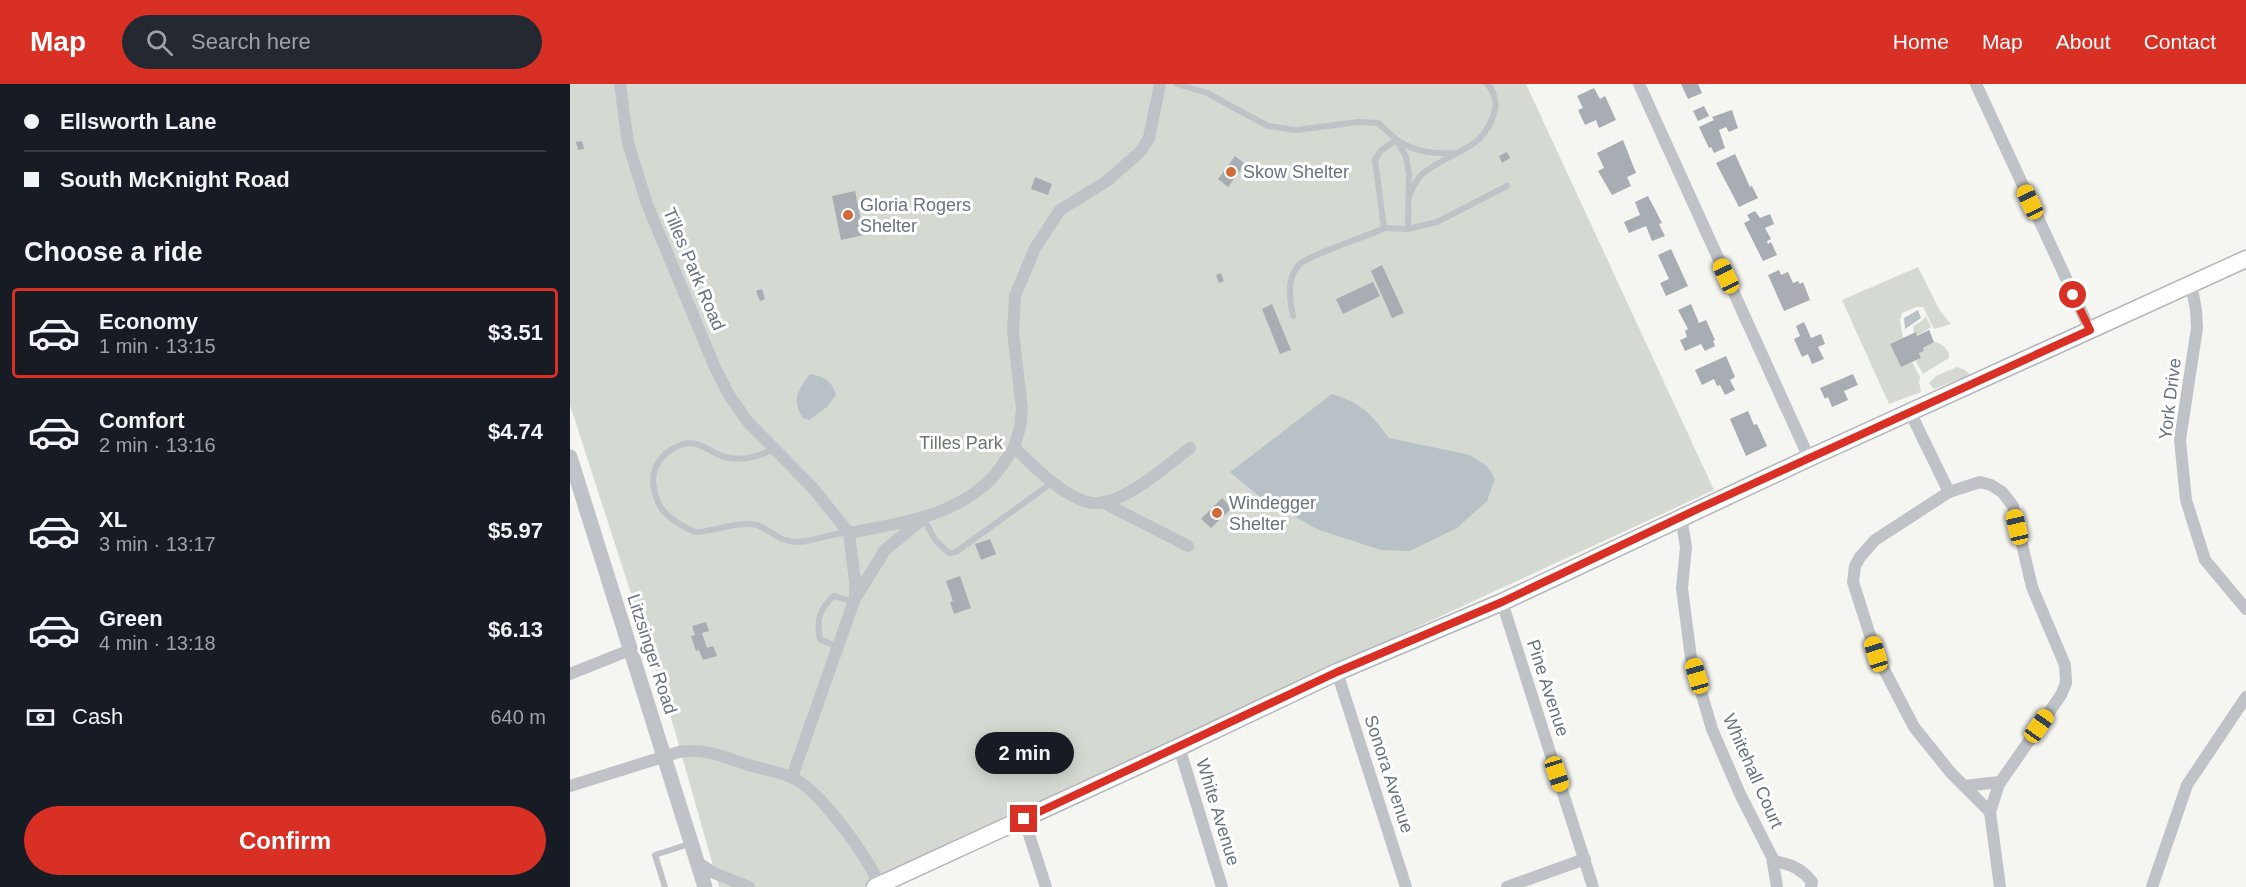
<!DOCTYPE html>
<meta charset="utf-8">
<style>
:root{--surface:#171b24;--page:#242831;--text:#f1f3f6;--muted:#9ea1a6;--line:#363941;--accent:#d93025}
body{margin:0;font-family:Arial,sans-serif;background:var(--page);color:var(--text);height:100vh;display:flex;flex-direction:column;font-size:22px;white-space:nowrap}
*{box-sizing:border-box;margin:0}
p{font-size:20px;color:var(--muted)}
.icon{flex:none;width:33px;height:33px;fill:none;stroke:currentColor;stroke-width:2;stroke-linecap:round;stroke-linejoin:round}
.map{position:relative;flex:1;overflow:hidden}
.sheet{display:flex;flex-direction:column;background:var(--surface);width:570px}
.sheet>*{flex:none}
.top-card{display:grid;align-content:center;height:132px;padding:0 24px;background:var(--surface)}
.end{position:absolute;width:27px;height:27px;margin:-14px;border:8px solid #d93025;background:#fff;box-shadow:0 0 0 3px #fff}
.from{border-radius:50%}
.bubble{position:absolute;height:42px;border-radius:21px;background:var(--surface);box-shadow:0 3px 15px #0003;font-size:20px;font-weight:600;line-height:42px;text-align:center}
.car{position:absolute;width:18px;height:36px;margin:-18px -9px;border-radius:8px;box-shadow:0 0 4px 2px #0007;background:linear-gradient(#f5c518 24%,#345 0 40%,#f5c518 0 76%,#345 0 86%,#f5c518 0)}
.top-card b{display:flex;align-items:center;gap:21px;height:57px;font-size:22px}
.top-card b+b{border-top:2px solid var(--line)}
.top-card i{width:15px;height:15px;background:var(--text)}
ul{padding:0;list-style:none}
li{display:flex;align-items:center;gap:18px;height:90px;margin:0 12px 9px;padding:0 12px;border:3px solid transparent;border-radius:6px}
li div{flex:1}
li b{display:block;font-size:22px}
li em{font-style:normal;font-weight:600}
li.active{border-color:var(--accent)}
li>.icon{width:54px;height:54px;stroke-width:1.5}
h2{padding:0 24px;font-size:27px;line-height:72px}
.pay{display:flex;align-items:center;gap:15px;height:66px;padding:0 24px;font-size:22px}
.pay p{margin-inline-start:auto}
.button{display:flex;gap:12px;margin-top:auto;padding:12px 24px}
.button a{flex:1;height:69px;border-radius:36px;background:var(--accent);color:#fff;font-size:24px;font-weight:600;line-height:69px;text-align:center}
header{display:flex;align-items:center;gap:36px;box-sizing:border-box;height:84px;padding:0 30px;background:var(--accent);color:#fff}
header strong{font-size:28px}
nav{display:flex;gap:33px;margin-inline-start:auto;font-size:21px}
.search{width:420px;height:54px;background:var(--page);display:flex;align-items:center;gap:15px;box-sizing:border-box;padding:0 21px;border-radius:33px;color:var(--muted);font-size:22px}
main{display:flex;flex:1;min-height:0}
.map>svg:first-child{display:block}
</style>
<header>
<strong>Map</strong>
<div class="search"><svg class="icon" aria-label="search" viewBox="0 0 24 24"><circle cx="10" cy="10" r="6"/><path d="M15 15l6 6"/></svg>Search here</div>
<nav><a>Home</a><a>Map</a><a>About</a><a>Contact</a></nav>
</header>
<main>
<section class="sheet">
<div class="top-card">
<b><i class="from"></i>Ellsworth Lane</b>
<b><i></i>South McKnight Road</b>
</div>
<h2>Choose a ride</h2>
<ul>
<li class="active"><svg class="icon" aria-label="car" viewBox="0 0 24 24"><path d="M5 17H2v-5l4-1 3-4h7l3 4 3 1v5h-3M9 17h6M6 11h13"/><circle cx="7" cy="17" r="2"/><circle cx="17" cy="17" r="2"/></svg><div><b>Economy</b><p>1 min · 13:15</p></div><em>$3.51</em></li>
<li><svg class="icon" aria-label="car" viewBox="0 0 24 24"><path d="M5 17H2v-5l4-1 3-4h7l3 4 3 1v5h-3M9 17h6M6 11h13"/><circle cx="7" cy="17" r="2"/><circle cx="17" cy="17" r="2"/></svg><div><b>Comfort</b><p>2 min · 13:16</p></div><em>$4.74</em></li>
<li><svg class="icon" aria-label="car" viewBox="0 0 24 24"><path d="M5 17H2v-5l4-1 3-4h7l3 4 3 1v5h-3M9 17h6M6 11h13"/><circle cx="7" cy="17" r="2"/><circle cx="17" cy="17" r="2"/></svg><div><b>XL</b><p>3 min · 13:17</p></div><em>$5.97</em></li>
<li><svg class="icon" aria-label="car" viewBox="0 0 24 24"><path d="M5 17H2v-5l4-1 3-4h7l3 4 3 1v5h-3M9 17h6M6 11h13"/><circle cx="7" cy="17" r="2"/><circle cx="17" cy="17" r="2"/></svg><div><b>Green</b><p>4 min · 13:18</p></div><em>$6.13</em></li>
</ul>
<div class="pay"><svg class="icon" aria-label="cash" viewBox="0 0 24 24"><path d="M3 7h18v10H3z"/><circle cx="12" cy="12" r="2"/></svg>Cash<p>640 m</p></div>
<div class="button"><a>Confirm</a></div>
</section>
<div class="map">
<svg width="1676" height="803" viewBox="0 0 1676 803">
<rect width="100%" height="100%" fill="#f5f5f2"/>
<!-- green -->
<g fill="#d4dad2">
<path d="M0,0H956L1144,406L458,723L328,792L301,803H149L100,630L0,321Z"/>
<path d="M1348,183L1370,227L1381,240L1364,245L1353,223H1346L1332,229L1330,237L1333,254L1320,260L1331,283L1342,278L1350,293L1349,298L1351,308L1319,320L1272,216Z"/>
<path d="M1356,232L1361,243L1347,252L1344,249L1343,243L1354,235Z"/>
<path d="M1364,258C1372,259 1380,266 1379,274L1353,290L1346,277L1351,274L1349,269L1354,267L1353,264Z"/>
<path d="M1387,283L1395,286L1400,291L1364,305L1359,299L1366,292Z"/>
</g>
<!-- water -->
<g fill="#b8c1c6">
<path d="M1348,226L1351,234L1335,245L1334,234Z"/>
<path d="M240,290C254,292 262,297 266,311L257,323L239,336L233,334C221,316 228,306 240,290Z"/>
<path d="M762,310C793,320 800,329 819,354L900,371L918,383L925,395L917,417L887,444L840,467L811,466L749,446L691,414L660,388Z"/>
</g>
<!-- building -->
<g fill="#a7adb2">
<path d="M1111,0H1128L1132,9L1118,15Z"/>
<path d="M1024,4L1030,15L1035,12L1046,36L1029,44L1026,36L1015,41L1008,26L1013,24L1007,12Z"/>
<path d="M1134,22L1139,32L1128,37L1123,27Z"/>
<path d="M1162,26L1168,44L1159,48L1156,43L1149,46L1155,64L1144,69L1141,63L1139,64L1129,43L1144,36L1142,33Z"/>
<path d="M1053,56L1066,89L1057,93L1061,102L1042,111L1028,87L1034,84L1027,69Z"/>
<path d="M12,57L14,65L8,66L6,58Z"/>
<path d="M937,68L940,74L932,79L929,72Z"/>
<path d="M1165,70L1180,103L1182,102L1188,114L1169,123L1146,79Z"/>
<path d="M665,72L675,80L658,103L648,95Z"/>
<path d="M465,93L482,100L478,111L461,105Z"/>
<path d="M285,107L294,151L271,156L262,112Z"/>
<path d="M1078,112L1092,139L1089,140L1095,152L1082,157L1076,142L1059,149L1054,138L1070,131L1065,118Z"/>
<path d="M1185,127L1190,134L1200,130L1204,140L1195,144L1201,155L1197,157L1198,160L1201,158L1207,171L1193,177L1174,139L1180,136L1177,131Z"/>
<path d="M1101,165L1118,202L1096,212L1090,199L1099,195L1088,171Z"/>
<path d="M812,181L834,229L822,234L801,187Z"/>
<path d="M1209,186L1211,191L1218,188L1223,199L1228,197L1230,200L1233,198L1240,216L1214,227L1198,191Z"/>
<path d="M651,189L654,197L649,199L646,191Z"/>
<path d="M803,198L810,212L773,230L766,215Z"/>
<path d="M192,205L195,215L190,217L186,207Z"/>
<path d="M702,220L721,266L710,270L692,225Z"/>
<path d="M1121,220L1129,239L1136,236L1145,256L1143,257L1145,262L1135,267L1131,260L1115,267L1110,256L1117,253L1115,247L1118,245L1108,226Z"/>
<path d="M1234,238L1241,254L1251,250L1255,260L1248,263L1254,275L1242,280L1238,270L1232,273L1224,255L1230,252L1226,242Z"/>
<path d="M1359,246L1364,258L1353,264L1354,267L1349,269L1351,274L1331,283L1320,260L1346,248L1347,252Z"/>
<path d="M1156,272L1165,293L1160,296L1165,306L1155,311L1150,301L1147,302L1144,295L1132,301L1125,286Z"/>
<path d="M1283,290L1288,301L1274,307L1278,316L1262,323L1258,313L1255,315L1250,304Z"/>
<path d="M1178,327L1184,341L1187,340L1197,362L1176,372L1160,335Z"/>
<path d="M652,414L662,424L641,444L631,435Z"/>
<path d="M420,455L426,470L411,476L405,460Z"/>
<path d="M390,492L401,524L384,530L380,518L383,517L376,497Z"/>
<path d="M136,538L139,547L132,549L137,564L143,562L147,572L133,576L129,566L126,567L121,552L125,551L122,542Z"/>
</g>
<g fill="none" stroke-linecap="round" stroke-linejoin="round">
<defs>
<path id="secondary" d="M305,803L609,663L767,588L932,518L1239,374L1676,175"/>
</defs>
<!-- secondary casing -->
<use href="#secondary" stroke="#b2b6ba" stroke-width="19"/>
<!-- service -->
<g stroke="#bfc2c6" stroke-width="6">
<path d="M607,0L637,9L698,42L726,46L788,38L808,39L827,56L836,73L839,90L838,145L867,138L937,102"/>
<path d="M840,110C843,103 847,95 852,90C883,65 915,68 925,25C927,16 923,6 917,0"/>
<path d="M838,145L814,144L805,76L811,66L827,56C845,68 863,70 884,69"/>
<path d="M723,232C720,216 716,196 728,182C736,171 797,153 814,144"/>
<path d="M204,365C189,372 173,378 155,373C137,368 127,351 104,364C92,370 83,383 83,397C85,421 94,432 115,443C119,445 123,448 127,448C147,447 167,437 187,441C197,444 205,453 215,456C236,463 258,448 279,449"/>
<path d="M354,435L365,456L379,469L386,468L483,398"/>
<path d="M267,563L250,555C246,538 250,523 264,512L283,518"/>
<path d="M95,803L85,771L122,759"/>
</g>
<!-- minor -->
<g stroke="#bfc2c6" stroke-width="12">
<path d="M50,0L58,59L77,120L146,286L161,314L178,338L242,403L279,449L285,497V514L222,693"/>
<path d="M1069,0L1239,374"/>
<path d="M1406,0L1520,246"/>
<path d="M1621,200L1626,226L1627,244L1610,356L1616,416L1635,476L1676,525"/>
<path d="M1340,328L1379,408"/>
<path d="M444,363L450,344L452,325L443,248L445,212L465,164L490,126L537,97L571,67L579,54L590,0"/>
<path d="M534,419L618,462"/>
<path d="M1111,433L1116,463L1112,504L1121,574L1142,645L1170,710L1202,773L1207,803"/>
<path d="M279,449C330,439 385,433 423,393C431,384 438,372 444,363C462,381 500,420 526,419C556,419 597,381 620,364"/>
<path d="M286,513L315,466L349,438"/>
<path d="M932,518L1023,803"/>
<path d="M767,588L836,803"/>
<path d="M0,590L60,566"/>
<path d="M609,663L652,803"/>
<path d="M0,702L109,668C135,664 151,672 176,680C190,685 207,687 221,693C251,706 297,773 311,803"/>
<path d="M1394,702L1430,698"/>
<path d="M1420,728L1381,689L1344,643L1306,570L1283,498L1285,482L1290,473L1305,456L1379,408L1410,398L1421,401L1432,408L1443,422L1462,503L1495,581L1496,599L1491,611L1429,700L1420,728L1430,803"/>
<path d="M454,735L476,803"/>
<path d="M1203,777C1218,779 1233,785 1242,798L1241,803"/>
<path d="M127,778L144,789L179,803"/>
<path d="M937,803L1015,775"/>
<path d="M1582,803L1617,701L1676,613"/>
</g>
<!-- tertiary -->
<path stroke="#bfc2c6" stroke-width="15" d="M0,373L135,803"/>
<!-- secondary -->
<use href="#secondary" stroke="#fff" stroke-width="16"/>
</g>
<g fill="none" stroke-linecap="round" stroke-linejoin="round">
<!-- route -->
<path stroke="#d93025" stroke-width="8" d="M454,735L767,588L932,518L1132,423L1520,246L1503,211"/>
</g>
<!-- markers -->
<g fill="#d06a38" stroke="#fff" stroke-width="2">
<circle cx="661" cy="88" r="6"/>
<circle cx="278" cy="131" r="6"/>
<circle cx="647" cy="429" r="6"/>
</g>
<g text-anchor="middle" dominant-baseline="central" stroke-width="6" stroke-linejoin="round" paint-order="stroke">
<!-- poi labels -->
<g font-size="18" fill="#687380" stroke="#fff" text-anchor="start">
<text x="673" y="88">Skow Shelter</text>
<text x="290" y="121">Gloria Rogers<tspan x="290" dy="21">Shelter</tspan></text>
<text x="659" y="419">Windegger<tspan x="659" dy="21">Shelter</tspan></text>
</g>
<!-- street labels -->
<g font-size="18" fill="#687380" stroke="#fff">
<text transform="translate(124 185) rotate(67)">Tilles Park Road</text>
<text transform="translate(1600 315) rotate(-83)">York Drive</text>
<text transform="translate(82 570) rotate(72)">Litzsinger Road</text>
<text transform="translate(978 604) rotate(72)">Pine Avenue</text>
<text transform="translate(1183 687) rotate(66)">Whitehall Court</text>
<text transform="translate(819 690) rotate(72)">Sonora Avenue</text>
<text transform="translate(648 728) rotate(73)">White Avenue</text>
</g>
<!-- park labels -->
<g font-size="18" fill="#687866" stroke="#fff">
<text x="391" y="359">Tilles Park</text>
</g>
</g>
</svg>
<i class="end from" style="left:1503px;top:211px"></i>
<i class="end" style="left:454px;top:735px"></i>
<div class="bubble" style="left:405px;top:648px;width:99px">2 min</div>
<i class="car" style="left:1460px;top:118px;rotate:335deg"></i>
<i class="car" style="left:1156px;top:192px;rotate:335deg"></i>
<i class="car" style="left:1447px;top:443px;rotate:347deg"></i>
<i class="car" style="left:1306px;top:570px;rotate:343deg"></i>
<i class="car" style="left:1127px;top:592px;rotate:344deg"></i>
<i class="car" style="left:1469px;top:642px;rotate:35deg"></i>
<i class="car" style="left:987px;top:690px;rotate:162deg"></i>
</div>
</main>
